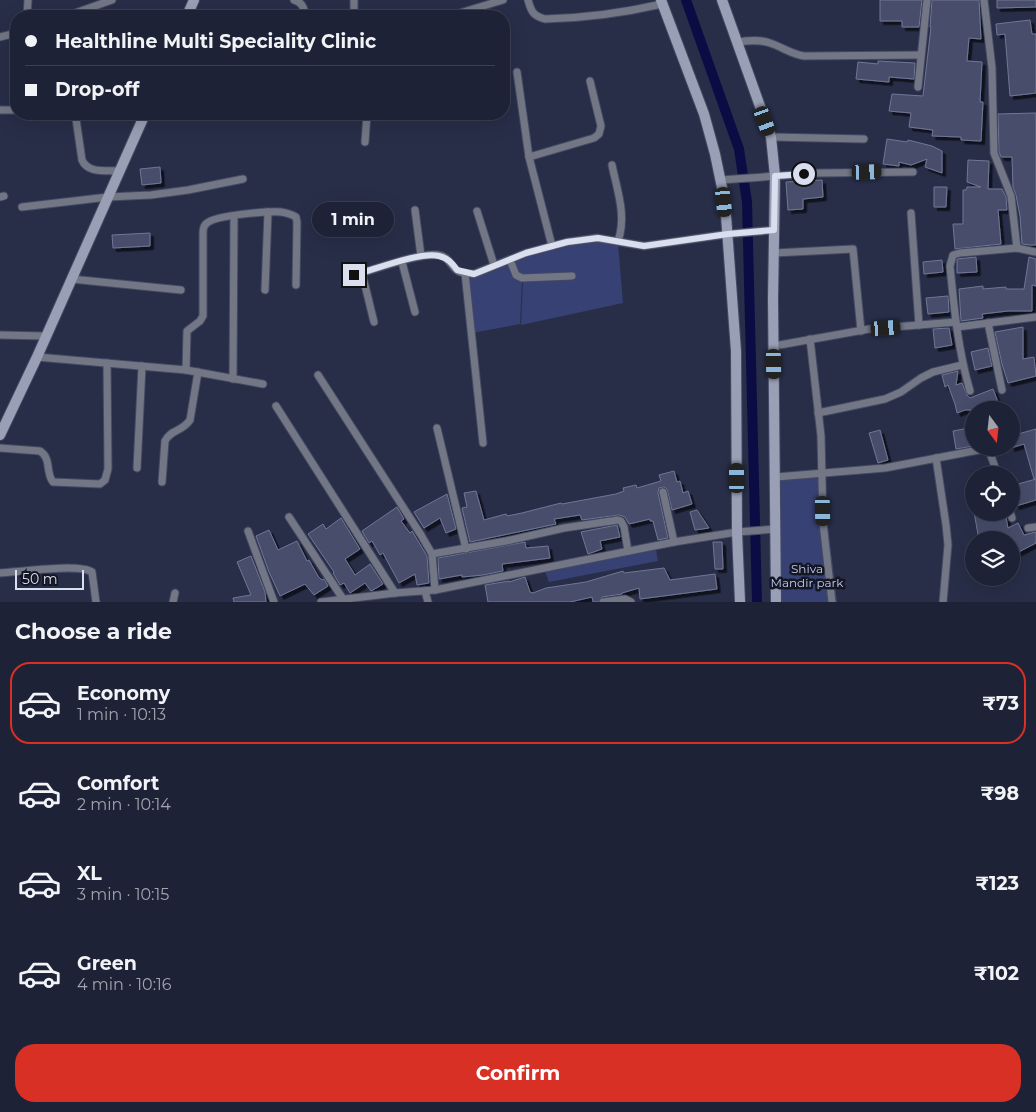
<!DOCTYPE html>
<meta charset="utf-8">
<style>
:root{--surface:#1e2236;--page:#262a3e;--text:#f1f3f6;--muted:#a1a4ad;--line:#3c3f51;--accent:#d93025}
body{margin:0;font-family:Montserrat,sans-serif;background:var(--page);color:var(--text);height:100vh;display:flex;flex-direction:column;font-size:19px;white-space:nowrap}
*{box-sizing:border-box;margin:0}
p{font-size:16px;color:var(--muted)}
.icon{flex:none;width:28px;height:28px;fill:none;stroke:currentColor;stroke-width:2;stroke-linecap:round;stroke-linejoin:round}
.map{position:relative;height:602px;overflow:hidden}
.side{display:flex;flex-direction:column;background:var(--surface);flex:1}
.side>*{flex:none}
.guide{position:absolute;left:10px;top:10px;width:500px;height:110px;border-radius:20px;box-shadow:0 5px 20px #0002,0 0 0 1px var(--line);display:grid;align-content:center;height:110px;padding:0 15px;background:var(--surface)}
.needle{width:32px;rotate:165deg}
.tools{position:absolute;left:965px;top:401px;display:grid;gap:10px}
.tools a{display:grid;place-items:center;width:55px;height:55px;border-radius:50%;background:var(--surface);box-shadow:0 5px 20px #0002,0 0 0 1px var(--line);font-size:25px}
.scale{position:absolute;left:15px;bottom:12px;width:69px;box-sizing:border-box;padding-left:5px;border:2px solid #dadff0;border-top:0;font-size:14px;line-height:18px;white-space:nowrap;color:#dadff0;-webkit-text-stroke:4px #141723;paint-order:stroke}
.end{position:absolute;width:22px;height:22px;margin:-11px;border:6px solid #dadff0;background:#111;box-shadow:0 0 0 2px #111}
.from{border-radius:50%}
.bubble{position:absolute;height:35px;border-radius:18px;background:var(--surface);box-shadow:0 5px 20px #0002,0 0 0 1px var(--line);font-size:16px;font-weight:700;line-height:35px;text-align:center}
.car{position:absolute;width:15px;height:30px;margin:-15px -8px;border-radius:6px;box-shadow:0 0 4px 1px #0007;background:linear-gradient(#222 24%,#8ab4d8 0 40%,#222 0 76%,#8ab4d8 0 86%,#222 0)}
.guide b{display:flex;align-items:center;gap:18px;height:48px;font-size:19px}
.guide b+b{border-top:1px solid var(--line)}
.guide i{width:12px;height:12px;background:var(--text)}
ul{padding:0;list-style:none}
li{display:flex;align-items:center;gap:15px;height:82px;margin:0 10px 8px;padding:0 5px;border:2px solid transparent;border-radius:20px}
li div{flex:1}
li b{display:block;font-size:19px}
li em{font-style:normal;font-weight:700}
li.active{border-color:var(--accent)}
li>.icon{width:45px;height:45px;stroke-width:1.5}
h2{padding:0 15px;font-size:22px;line-height:60px}
.action{display:flex;gap:10px;margin-top:auto;padding:10px 15px}
.action a{flex:1;height:58px;border-radius:20px;background:var(--accent);color:#fff;font-size:20px;font-weight:700;line-height:58px;text-align:center}
.map>svg:first-child{display:block}
</style>
<div class="map">
<svg width="1036" height="602" viewBox="0 0 1036 602">
<defs>
<filter id="shadow"><feDropShadow dx="3.5" dy="3.5" stdDeviation="0" flood-color="#0009"/></filter>
</defs>
<rect width="100%" height="100%" fill="#282e48"/>
<!-- green -->
<g fill="#374173">
<path d="M598,239L618,243L623,303L521,325L523,280L522,277L517,274L512,261L553,247Z"/>
<path d="M509,261L522,280L520,324L472,333L465,274Z"/>
<path d="M822,474L837,602H781L779,478Z"/>
<path d="M656,550L658,561L549,582L545,571Z"/>
</g>
<g fill="none" stroke-linecap="round" stroke-linejoin="round">
<!-- canal -->
<path stroke="#0c0c44" stroke-width="10" d="M686,0L739,149L747,202L757,602"/>
</g>
<!-- building -->
<g fill="#464e6a" stroke="#707796" filter="url(#shadow)">
<path d="M880,0H922L919,27H902V21H880Z"/>
<path d="M932,0H979L981,39L969,38L967,61L982,62L980,102H983L981,141L961,140V137L932,136L933,130L909,127L911,113L889,111L892,94L923,96L931,27H930Z"/>
<path d="M997,0H1036V7L997,8Z"/>
<path d="M1030,20L1032,34H1036V93L1010,96L1005,34L997,35L996,24Z"/>
<path d="M878,61L915,63L914,79L889,77V82L856,79L858,62L878,64Z"/>
<path d="M1036,113V245H1030L1022,244L1020,216L1016,195L1013,187L1012,157H1001L999,152L998,114Z"/>
<path d="M887,139L907,142L908,140L932,146L942,151V173L925,167L927,159L911,165L899,162V166L883,164Z"/>
<path d="M968,160L989,161L988,189H1002L1006,197L1007,210H998L1001,244L955,249L953,224H963V190H966L967,187H981L967,182Z"/>
<path d="M160,167L161,183L142,185L140,169Z"/>
<path d="M822,180L823,197L803,199V209L788,210L786,182Z"/>
<path d="M934,187H947L946,207H934Z"/>
<path d="M150,233V246L113,248L112,235Z"/>
<path d="M976,257L977,272L957,273V259Z"/>
<path d="M1029,257L1036,259V286L1032,285V311H1008L982,314L983,318L961,321L959,289L983,286V289L1006,287V289H1024Z"/>
<path d="M942,260L943,272L924,274L923,262Z"/>
<path d="M948,296L949,312L928,314L926,298Z"/>
<path d="M1023,327V359L1034,357L1036,376L1008,383L1002,364L995,332Z"/>
<path d="M949,328L952,345L935,348L933,329Z"/>
<path d="M988,348L992,366L975,370L971,352Z"/>
<path d="M958,371L956,385L962,383L967,395L970,398L993,389L1001,410H965L957,413L955,404L948,385L945,387L942,375Z"/>
<path d="M974,427V446L956,449L953,431Z"/>
<path d="M1036,429V478L1034,479L1024,444L1011,448V436Z"/>
<path d="M880,430L888,460L878,463L869,433Z"/>
<path d="M674,471L677,482L680,481L683,493L688,491L692,504L672,510L667,489L664,487L659,488L658,493L668,538L658,540L653,521H650V519L629,524L625,517L619,515L582,520L580,515L554,519L556,524L470,542L462,508L467,507L464,493L476,491L484,520L506,514L507,516L522,513L561,503L562,504L616,494L624,491L623,488L636,485L637,488L661,481L659,475Z"/>
<path d="M1036,479V500L1016,506L1011,486Z"/>
<path d="M447,494L456,529L446,533L440,518L424,528L414,512Z"/>
<path d="M397,507L404,519L401,521L410,533L412,531L427,556L429,583L417,585L415,574L399,583L383,553L380,555L372,541L369,543L362,531Z"/>
<path d="M697,510L709,528L695,530L690,512Z"/>
<path d="M974,512H1005L1008,528L1018,523L1024,535L1036,532V543L1011,556V540H979Z"/>
<path d="M341,518L360,549L345,559L355,575L370,564L383,584L373,590L371,591L365,583L350,593L344,583L340,585L333,573L334,572L308,534L323,524L326,529Z"/>
<path d="M617,525L620,537L600,541L602,549L588,554L581,532Z"/>
<path d="M269,530L278,550L297,541L307,561L309,560L318,576L322,580L324,579L328,586L314,595L305,584L280,596L269,572L256,536Z"/>
<path d="M525,542L526,548L548,546L550,558L502,564L503,571L483,575L462,577V575L439,579L438,558Z"/>
<path d="M713,542H722L723,569H715Z"/>
<path d="M251,556L265,592L266,602H234L233,598L251,595L237,562Z"/>
<path d="M664,568L670,580L715,574L717,589L640,599L639,588L622,593V594L602,597L598,602H593L592,597L570,602H488L485,585L509,581V582L525,577L530,592L533,593L546,588L586,582L623,571L624,573Z"/>
</g>
<g fill="none" stroke-linecap="round" stroke-linejoin="round">
<defs>
<g id="street">
<path d="M294,0C302,2 304,8 306,16"/>
<path d="M354,0V16"/>
<path d="M528,0C531,11 533,16 545,19C585,18 623,13 662,4"/>
<path d="M984,0L992,68L994,153L1011,196L1017,248"/>
<path d="M75,13L112,0"/>
<path d="M27,16L28,0"/>
<path d="M450,16L503,0"/>
<path d="M0,37L16,33"/>
<path d="M737,42C747,41 759,39 770,43C782,47 791,54 804,56L920,55"/>
<path d="M517,72L529,157L552,246"/>
<path d="M918,87L927,0"/>
<path d="M0,110H16"/>
<path d="M70,114L76,119L82,160C88,174 107,170 120,171"/>
<path d="M771,137L864,139"/>
<path d="M365,142L367,114"/>
<path d="M529,157L594,138L599,134L601,126L590,81"/>
<path d="M612,165C617,190 627,216 618,241"/>
<path d="M720,180L819,173L913,172"/>
<path d="M0,197L4,196"/>
<path d="M22,207L108,197L151,195L188,190L243,179"/>
<path d="M415,210L421,256"/>
<path d="M477,211L494,265"/>
<path d="M911,213L919,325"/>
<path d="M774,253L853,249L861,331"/>
<path d="M510,260L516,275L522,278L572,276"/>
<path d="M402,262L415,312"/>
<path d="M362,273L374,322"/>
<path d="M465,273L483,443"/>
<path d="M354,275C373,270 421,252 438,255C450,257 450,266 458,271C463,274 469,273 474,274L526,253L567,242L597,238L644,246L728,234L774,230"/>
<path d="M71,279L181,290"/>
<path d="M265,290L268,212"/>
<path d="M988,323L1002,390"/>
<path d="M957,327L1036,317"/>
<path d="M0,335L45,336"/>
<path d="M810,339L821,436L823,523L832,602"/>
<path d="M774,346L869,329L956,322"/>
<path d="M37,357L186,370L263,384"/>
<path d="M186,370L187,331L200,321L203,316V233C203,229 204,225 207,223C216,215 269,211 281,212C287,213 291,214 296,217L297,222L296,285"/>
<path d="M318,375L421,535L432,554L435,590"/>
<path d="M233,379L234,216"/>
<path d="M970,391C958,350 954,308 950,266L953,255L960,253L1017,248L1036,252"/>
<path d="M276,406L395,593"/>
<path d="M818,413L885,399L901,392L921,378L933,372L962,365"/>
<path d="M437,428L466,549"/>
<path d="M0,448L40,451C52,459 45,472 53,482L100,484L105,480L108,469L107,363"/>
<path d="M988,448L998,475"/>
<path d="M936,458L946,525L948,545L943,602"/>
<path d="M137,468L142,366"/>
<path d="M776,477L885,468L989,448"/>
<path d="M162,482L165,441C171,429 182,432 190,420L198,372"/>
<path d="M663,492L674,542"/>
<path d="M1010,512L1012,518"/>
<path d="M289,517L343,599"/>
<path d="M1028,528L1036,527"/>
<path d="M248,531L274,602"/>
<path d="M432,554L506,541L564,528L618,520L621,521L624,527L628,551"/>
<path d="M0,573C18,572 79,563 92,572L96,602"/>
<path d="M425,591L428,602"/>
<path d="M173,602L175,593"/>
<path d="M321,602L395,593L435,590L674,542L737,532L776,529"/>
<path d="M603,602L625,599L631,602"/>
</g>
<g id="secondary">
<path d="M661,0L704,114L715,154L725,202L736,351L737,532L740,602"/>
<path d="M722,0L771,137L775,176L773,299L776,602"/>
<path d="M187,16L194,0"/>
<path d="M0,435L37,357L145,114"/>
</g>
</defs>
<!-- street casing -->
<use href="#street" stroke="#444a63" stroke-width="9"/>
<!-- secondary casing -->
<use href="#secondary" stroke="#444a63" stroke-width="12"/>
<!-- street -->
<use href="#street" stroke="#737785" stroke-width="7"/>
<!-- secondary -->
<use href="#secondary" stroke="#999fb5" stroke-width="10"/>
</g>
<g fill="none" stroke-linecap="round" stroke-linejoin="round">
<!-- route -->
<path stroke="#dadff0" stroke-width="6" d="M354,275C373,270 421,251 439,256C448,258 452,263 457,270L474,274L526,253L567,242L598,238L644,246L728,234L774,230L775,176L804,174"/>
</g>
<g text-anchor="middle" dominant-baseline="central" stroke-width="5" stroke-linejoin="round" paint-order="stroke">
<!-- park labels -->
<g font-size="12" fill="#c1cbf0" stroke="#141723">
<text x="807" y="568">Shiva<tspan x="807" dy="14">Mandir park</tspan></text>
</g>
</g>
</svg>
<div class="tools">
<a><svg class="needle" viewBox="-14 -14 28 28"><path d="M0-13l5 13h-10z" fill="#e53935"/><path d="M0 13l5-13h-10z" fill="#a1a4ad"/></svg></a>
<a><svg class="icon" aria-label="locate" viewBox="0 0 24 24"><circle cx="12" cy="12" r="6"/><path d="M12 2v4M12 18v4M2 12h4M18 12h4"/></svg></a>
<a><svg class="icon" aria-label="layers" viewBox="0 0 24 24"><path d="M12 4l9 5-9 5-9-5zM3 14l9 5 9-5"/></svg></a>
</div>
<div class="scale">50 m</div>
<i class="end from" style="left:804px;top:174px"></i>
<i class="end" style="left:354px;top:275px"></i>
<div class="bubble" style="left:312px;top:202px;width:82px">1 min</div>
<i class="car" style="left:765px;top:121px;rotate:160deg"></i>
<i class="car" style="left:867px;top:172px;rotate:88deg"></i>
<i class="car" style="left:724px;top:202px;rotate:174deg"></i>
<i class="car" style="left:886px;top:328px;rotate:86deg"></i>
<i class="car" style="left:774px;top:364px;rotate:179deg"></i>
<i class="car" style="left:737px;top:478px;rotate:0deg"></i>
<i class="car" style="left:823px;top:511px;rotate:179deg"></i>
<div class="guide">
<b><i class="from"></i>Healthline Multi Speciality Clinic</b>
<b><i></i>Drop-off</b>
</div>
</div>
<section class="side">
<h2>Choose a ride</h2>
<ul>
<li class="active"><svg class="icon" aria-label="car" viewBox="0 0 24 24"><path d="M5 17H2v-5l4-1 3-4h7l3 4 3 1v5h-3M9 17h6M6 11h13"/><circle cx="7" cy="17" r="2"/><circle cx="17" cy="17" r="2"/></svg><div><b>Economy</b><p>1 min · 10:13</p></div><em>₹73</em></li>
<li><svg class="icon" aria-label="car" viewBox="0 0 24 24"><path d="M5 17H2v-5l4-1 3-4h7l3 4 3 1v5h-3M9 17h6M6 11h13"/><circle cx="7" cy="17" r="2"/><circle cx="17" cy="17" r="2"/></svg><div><b>Comfort</b><p>2 min · 10:14</p></div><em>₹98</em></li>
<li><svg class="icon" aria-label="car" viewBox="0 0 24 24"><path d="M5 17H2v-5l4-1 3-4h7l3 4 3 1v5h-3M9 17h6M6 11h13"/><circle cx="7" cy="17" r="2"/><circle cx="17" cy="17" r="2"/></svg><div><b>XL</b><p>3 min · 10:15</p></div><em>₹123</em></li>
<li><svg class="icon" aria-label="car" viewBox="0 0 24 24"><path d="M5 17H2v-5l4-1 3-4h7l3 4 3 1v5h-3M9 17h6M6 11h13"/><circle cx="7" cy="17" r="2"/><circle cx="17" cy="17" r="2"/></svg><div><b>Green</b><p>4 min · 10:16</p></div><em>₹102</em></li>
</ul>
<div class="action"><a>Confirm</a></div>
</section>
